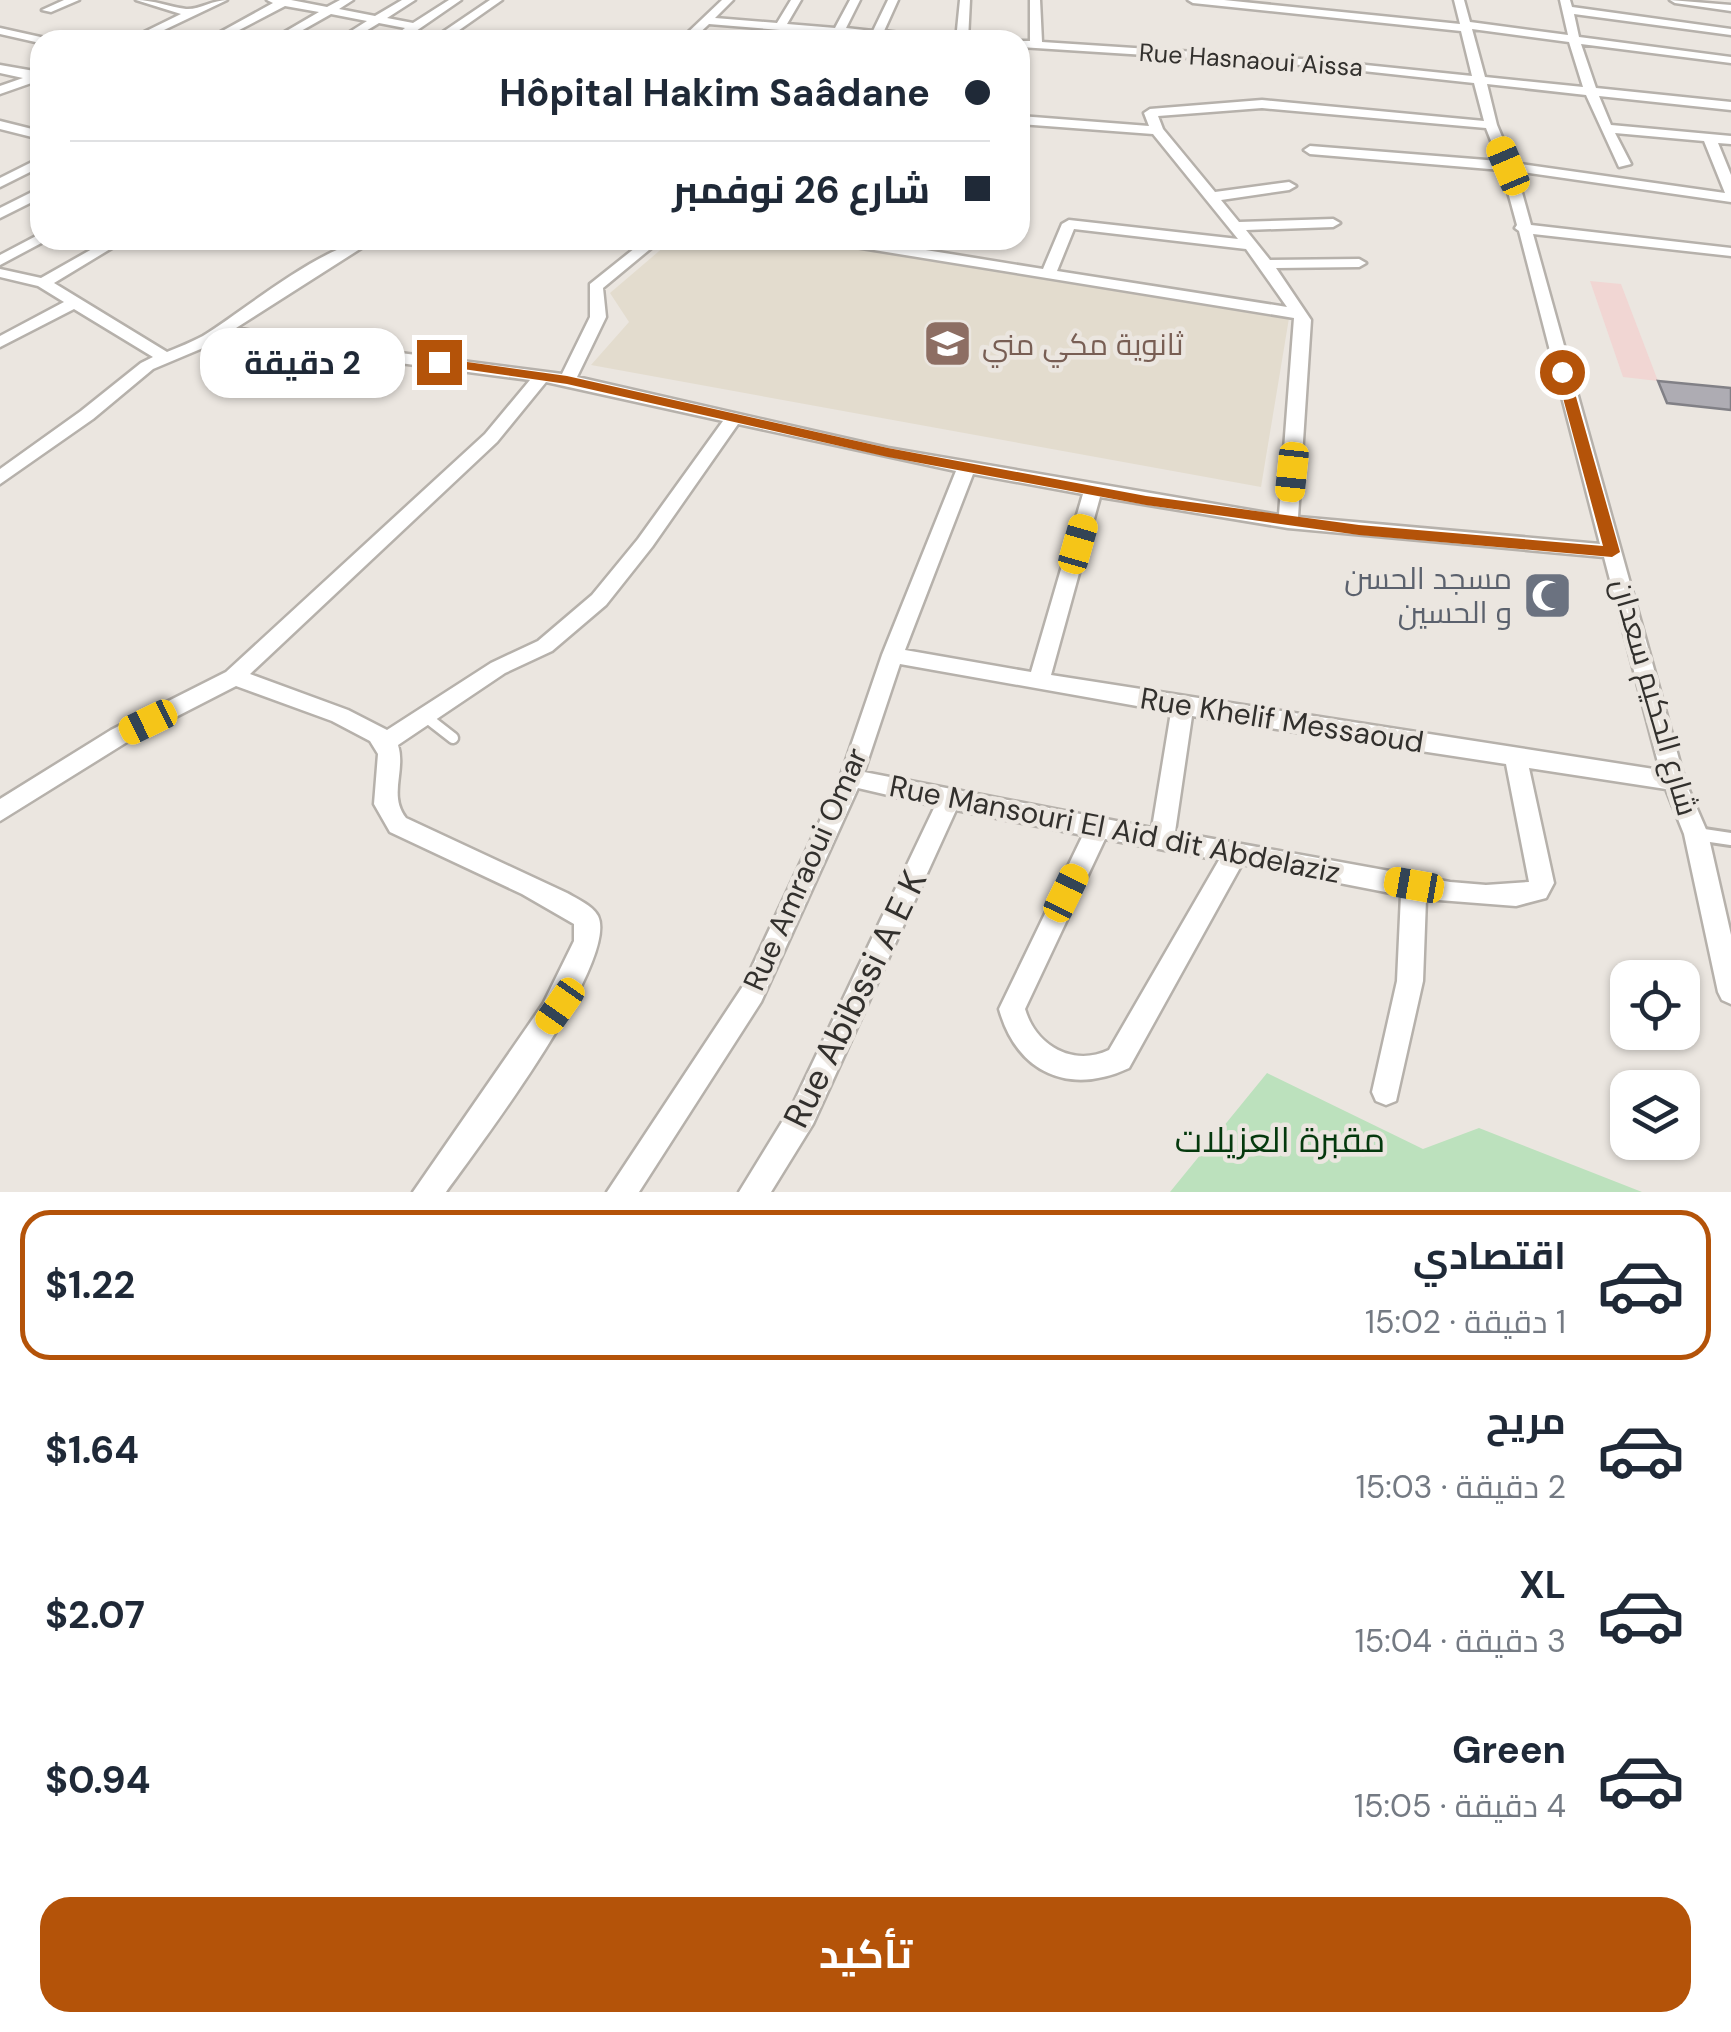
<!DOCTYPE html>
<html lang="ar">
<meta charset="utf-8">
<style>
:root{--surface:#fff;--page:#f2f2f3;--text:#1f2937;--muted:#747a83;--line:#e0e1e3;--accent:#b45309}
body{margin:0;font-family:"DM Sans",Cairo,sans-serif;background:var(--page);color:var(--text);direction:rtl;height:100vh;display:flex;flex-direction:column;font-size:38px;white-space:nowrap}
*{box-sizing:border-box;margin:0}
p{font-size:32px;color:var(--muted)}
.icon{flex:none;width:55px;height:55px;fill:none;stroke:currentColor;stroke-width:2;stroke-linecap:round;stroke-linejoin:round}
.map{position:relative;height:1192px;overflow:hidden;direction:ltr}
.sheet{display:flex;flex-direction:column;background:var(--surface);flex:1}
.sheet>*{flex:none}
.guide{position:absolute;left:30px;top:30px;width:1000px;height:220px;border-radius:30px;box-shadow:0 2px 8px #0004;direction:rtl;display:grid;align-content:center;height:220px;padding:0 40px;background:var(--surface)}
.controls{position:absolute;left:1610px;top:960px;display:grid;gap:20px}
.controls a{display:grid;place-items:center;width:90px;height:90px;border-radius:20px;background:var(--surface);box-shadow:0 2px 8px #0004;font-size:50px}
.end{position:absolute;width:45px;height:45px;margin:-22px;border:12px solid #b45309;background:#fff;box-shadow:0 0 0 5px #fff}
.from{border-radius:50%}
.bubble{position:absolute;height:70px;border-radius:30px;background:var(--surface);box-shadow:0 2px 8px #0004;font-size:32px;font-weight:700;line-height:70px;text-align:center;direction:rtl}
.car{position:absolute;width:30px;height:60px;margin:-30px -15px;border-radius:12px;box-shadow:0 0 8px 2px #0007;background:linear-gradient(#f5c518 24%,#345 0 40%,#f5c518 0 76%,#345 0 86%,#f5c518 0)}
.guide b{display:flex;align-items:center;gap:35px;height:95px;font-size:38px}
.guide b+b{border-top:2px solid var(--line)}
.guide i{width:25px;height:25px;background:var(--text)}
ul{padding:18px 0 0;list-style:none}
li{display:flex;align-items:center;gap:30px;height:150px;margin:0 20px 15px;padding:0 20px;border:5px solid transparent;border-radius:30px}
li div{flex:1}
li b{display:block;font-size:38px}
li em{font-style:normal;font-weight:700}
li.on{border-color:var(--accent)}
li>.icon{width:90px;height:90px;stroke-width:1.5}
.button{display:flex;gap:20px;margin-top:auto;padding:20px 40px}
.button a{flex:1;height:115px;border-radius:30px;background:var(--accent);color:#fff;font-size:40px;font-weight:700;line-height:115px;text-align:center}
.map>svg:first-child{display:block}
</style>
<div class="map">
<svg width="1731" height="1192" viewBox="0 0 1731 1192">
<rect width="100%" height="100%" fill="#ebe6e0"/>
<!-- built -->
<path fill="#e3dcce" d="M672,240H816L1289,318L1261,487L591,365L629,322L610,293Z"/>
<!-- medical -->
<path fill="#f1d6d3" d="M1590,281L1621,284L1658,381L1623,377Z"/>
<!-- green -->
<path fill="#bce1bd" d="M1267,1073L1423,1149L1479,1128L1642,1192H1170Z"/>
<!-- building -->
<path fill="#aeacb3" stroke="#818086" stroke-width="2.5" d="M1658,381L1731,388V410L1667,403Z"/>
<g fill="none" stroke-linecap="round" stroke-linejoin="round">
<defs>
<path id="lane-far1" d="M426,717L453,738"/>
<path id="lane" d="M1697,834L1731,839"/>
<g id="street">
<path d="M64,0H79L51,12L42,10Z"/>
<path d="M136,0C154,0 169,7 186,9C199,10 213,0 227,0L143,40H128L181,14Z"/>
<path d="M267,0H291L327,7L340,0H353L339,9L375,16L402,0H415L387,18L413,23L449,0H461L403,40H389L405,28L379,23L351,40H337L367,21L331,14L285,40H271L319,12L285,6L220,40H206L273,3Z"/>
<path d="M490,0H502L445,40H431Z"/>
<path d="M722,0H733L715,18L777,23L791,0H801L787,24L835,28L850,0H860L846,28L873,31L888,0H898L884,31L956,40L960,0H970L968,40L877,38L709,24L692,40H680Z"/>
<path d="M1030,0H1040L1042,42L1317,60L1472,76L1461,31L1193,3L1188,0H1224L1460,24L1454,0H1464L1470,22L1568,35L1560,0H1570L1572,7L1731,29V35L1574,14L1579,37L1731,57V63L1581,44L1596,88L1731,102V110L1599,96L1611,125L1731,136V144L1718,143L1731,175V202L1516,171L1531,225L1731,248V256L1533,234L1685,781L1708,834L1731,935V1004L1722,1000L1718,992L1684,834L1666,789L1529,768L1554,883L1546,898L1516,906L1426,899L1423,981L1396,1101L1386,1105L1376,1101L1372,1092L1397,981L1401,895L1242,864L1129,1068C1069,1096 1017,1073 999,1009L1083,835L956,810L813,1124L771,1192H739L793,1104L935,806L858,788L761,1002L639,1192H607L743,986L840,778L882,655L956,471L738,424L652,547L606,605L552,651L505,673L398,745C406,771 388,795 406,818L567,893C577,899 592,905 598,916C620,961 476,1150 446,1192H413L543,1004L574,941V924L522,894L390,832L374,804L378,754L370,741L332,721L236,686L127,742L0,821V799L111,730L226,672L485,434L530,380L316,352L225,335L210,345L153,369L93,419L0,484V469L81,411L141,363L153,357L74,309L0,347V336L64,302L38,286L0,277V269L41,278L108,240H125L54,283L167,352C179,347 192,342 203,336C245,310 328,240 374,240L236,328L316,342L562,374L590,317V284L645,240H661L603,288L606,317L577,377L888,448L1279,515L1294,318L837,244L830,240H864L1043,269L1062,224L1069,220L1238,239L1153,134L1020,124V116L1149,126L1144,113L1150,109L1262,100L1484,121L1474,83L1317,66L1020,47V41H1030ZM1472,29L1569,42L1583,87L1485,77ZM1487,84L1586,95L1619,167L1631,164L1615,133L1704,141L1725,193L1513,163L1497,125ZM1262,108L1486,128L1499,161L1310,146L1304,150L1310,154L1502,170L1517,225L1515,228L1519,231L1600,544L1298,517L1311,320L1276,268L1359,267L1366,263L1359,259L1270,260L1246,230L1333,227L1340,223L1333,219L1239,222L1221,200L1289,190L1296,186L1289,182L1215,192L1163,129L1158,116ZM1074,229L1246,249L1287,307L1057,271ZM546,382L723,421L638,539L592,595L538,641L491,663L387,730L348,710L250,674L497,442ZM973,474L1083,494L1031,672L905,650ZM1100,497L1288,528L1604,557L1660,770L1051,675ZM900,664L1171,712L1152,828L864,772ZM1192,716L1506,764L1529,882L1486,885L1450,882L1175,832ZM1105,839L1219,860L1109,1050C1073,1067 1036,1046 1025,1009Z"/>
<path d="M1670,0L1731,5V11L1675,3Z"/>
<path d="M0,28L45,38L47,40H40V43L0,34Z"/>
<path d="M0,65L40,72V80L0,94V86L23,78L0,73Z"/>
<path d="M0,121L40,131V139L0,129Z"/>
<path d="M40,158V167L0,187V178Z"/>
<path d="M40,188V198L0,218V208Z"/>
<path d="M40,234V240L45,241L0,265V255Z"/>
</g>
</defs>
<!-- lane-far1 casing -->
<use href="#lane-far1" stroke="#b6b1ab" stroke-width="15"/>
<!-- lane casing -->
<use href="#lane" stroke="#b6b1ab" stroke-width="18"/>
<!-- street casing -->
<use href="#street" stroke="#b6b1ab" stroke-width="5"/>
<!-- lane-far1 -->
<use href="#lane-far1" stroke="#fff" stroke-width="10"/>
<!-- lane -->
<use href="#lane" stroke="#fff" stroke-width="12"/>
<!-- street -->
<use href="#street" fill="#fff" fill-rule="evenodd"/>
</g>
<!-- route -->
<path fill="#b45309" d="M439,358L567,376L888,448L1146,496L1359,525L1603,546L1556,372L1562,367L1569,372L1620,552L1612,557L1359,535L1146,505L888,457L567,384L435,365V359Z"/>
<!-- icons -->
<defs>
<symbol id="school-square" viewBox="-11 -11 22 22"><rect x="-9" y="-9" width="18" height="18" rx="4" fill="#8d6e63" stroke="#ebe6e0"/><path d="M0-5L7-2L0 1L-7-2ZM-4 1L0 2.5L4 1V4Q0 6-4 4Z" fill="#fff"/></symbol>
<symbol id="mosque-square" viewBox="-11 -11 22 22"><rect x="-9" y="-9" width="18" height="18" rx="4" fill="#6b7280" stroke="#ebe6e0"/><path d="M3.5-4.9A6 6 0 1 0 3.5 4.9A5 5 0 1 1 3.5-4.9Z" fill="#fff"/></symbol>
</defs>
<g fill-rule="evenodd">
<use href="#school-square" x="920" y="316" width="55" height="55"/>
<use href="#mosque-square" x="1520" y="568" width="55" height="55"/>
</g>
<g text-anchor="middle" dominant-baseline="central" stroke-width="9" stroke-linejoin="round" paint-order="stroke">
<!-- far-street labels -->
<g font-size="25" fill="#32302d" stroke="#ebe6e0">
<text transform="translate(1251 60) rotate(4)">Rue Hasnaoui Aissa</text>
</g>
<!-- education labels -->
<g font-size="30" fill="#785e54" stroke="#ebe6e0" text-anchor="start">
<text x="982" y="344">ثانوية مكي مني</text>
</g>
<!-- worship labels -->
<g font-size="30" fill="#5b616d" stroke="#ebe6e0" text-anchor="end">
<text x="1512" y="578">مسجد الحسن<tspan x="1512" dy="34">و الحسين</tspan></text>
</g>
<!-- street labels -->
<g font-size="30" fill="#32302d" stroke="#ebe6e0">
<text transform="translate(1655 697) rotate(74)">شارع الحكيم سعدان</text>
<text transform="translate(1282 720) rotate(9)">Rue Khelif Messaoud</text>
<text transform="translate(1115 829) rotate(11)">Rue Mansouri El Aid dit Abdelaziz</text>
<text transform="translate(805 869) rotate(-66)">Rue Amraoui Omar</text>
</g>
<!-- near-street labels -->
<g font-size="35" fill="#32302d" stroke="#ebe6e0">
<text transform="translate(855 999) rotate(-64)">Rue Abibssi A E K</text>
</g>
<!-- near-park labels -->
<g font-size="35" fill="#04390d" stroke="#ebe6e0">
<text x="1280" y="1140">مقبرة العزيلات</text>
</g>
</g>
</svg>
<div class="controls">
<a><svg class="icon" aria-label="locate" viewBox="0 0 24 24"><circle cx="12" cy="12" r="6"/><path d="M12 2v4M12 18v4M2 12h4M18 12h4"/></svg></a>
<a><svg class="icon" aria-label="layers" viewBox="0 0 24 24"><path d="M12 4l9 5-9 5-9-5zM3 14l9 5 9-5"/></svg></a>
</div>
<i class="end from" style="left:1562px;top:372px"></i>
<i class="end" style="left:439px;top:362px"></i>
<div class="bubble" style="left:200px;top:328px;width:205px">2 دقيقة</div>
<i class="car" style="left:1508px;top:166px;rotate:337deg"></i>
<i class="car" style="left:1292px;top:472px;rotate:186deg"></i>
<i class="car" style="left:1078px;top:544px;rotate:16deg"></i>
<i class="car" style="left:148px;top:722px;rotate:244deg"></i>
<i class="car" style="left:1414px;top:885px;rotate:280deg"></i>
<i class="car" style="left:1066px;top:893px;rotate:26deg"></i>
<i class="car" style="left:560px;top:1006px;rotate:215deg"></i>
<div class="guide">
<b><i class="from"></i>Hôpital Hakim Saâdane</b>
<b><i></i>شارع 26 نوفمبر</b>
</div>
</div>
<section class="sheet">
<ul>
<li class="on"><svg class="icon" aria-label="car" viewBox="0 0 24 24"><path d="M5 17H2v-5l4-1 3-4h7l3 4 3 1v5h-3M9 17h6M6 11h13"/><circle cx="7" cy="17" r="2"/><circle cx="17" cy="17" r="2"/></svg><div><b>اقتصادي</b><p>1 دقيقة · 15:02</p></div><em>$1.22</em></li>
<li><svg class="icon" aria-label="car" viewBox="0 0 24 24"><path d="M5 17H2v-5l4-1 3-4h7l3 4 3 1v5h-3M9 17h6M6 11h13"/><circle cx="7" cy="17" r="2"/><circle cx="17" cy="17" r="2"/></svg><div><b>مريح</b><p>2 دقيقة · 15:03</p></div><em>$1.64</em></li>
<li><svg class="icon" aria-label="car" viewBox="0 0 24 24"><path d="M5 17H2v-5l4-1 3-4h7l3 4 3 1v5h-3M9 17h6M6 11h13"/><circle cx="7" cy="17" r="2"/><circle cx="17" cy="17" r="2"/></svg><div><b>XL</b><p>3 دقيقة · 15:04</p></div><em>$2.07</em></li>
<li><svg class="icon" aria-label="car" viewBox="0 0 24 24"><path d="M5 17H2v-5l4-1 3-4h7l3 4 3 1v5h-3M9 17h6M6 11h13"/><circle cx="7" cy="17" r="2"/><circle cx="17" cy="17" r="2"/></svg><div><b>Green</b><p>4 دقيقة · 15:05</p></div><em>$0.94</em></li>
</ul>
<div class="button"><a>تأكيد</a></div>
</section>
